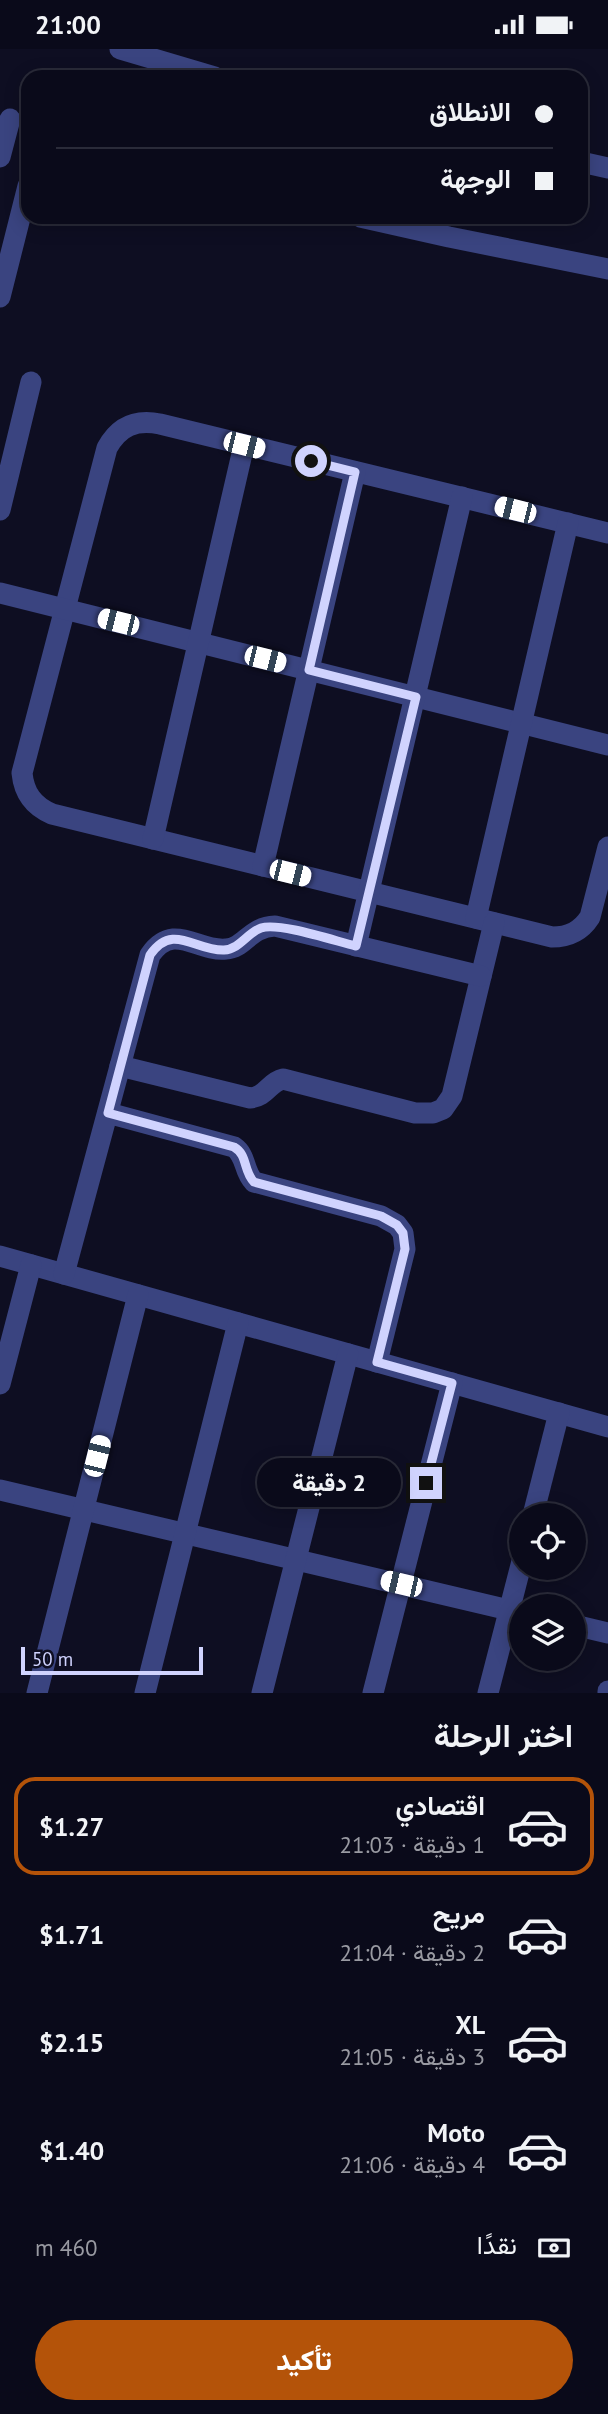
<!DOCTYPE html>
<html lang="ar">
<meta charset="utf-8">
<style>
:root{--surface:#0a0a1a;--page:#181827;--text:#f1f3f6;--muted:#999aa2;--line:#2a2b39;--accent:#b45309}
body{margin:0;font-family:"PT Sans",Vazirmatn,sans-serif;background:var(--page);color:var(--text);direction:rtl;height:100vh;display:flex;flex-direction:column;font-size:26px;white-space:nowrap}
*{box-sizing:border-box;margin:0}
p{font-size:23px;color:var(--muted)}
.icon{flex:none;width:38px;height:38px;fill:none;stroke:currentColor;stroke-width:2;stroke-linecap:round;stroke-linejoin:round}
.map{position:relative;height:1644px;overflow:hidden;direction:ltr}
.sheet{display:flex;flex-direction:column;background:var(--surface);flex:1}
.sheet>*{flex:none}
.top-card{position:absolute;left:21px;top:21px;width:567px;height:154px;border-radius:21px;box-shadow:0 4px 18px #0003,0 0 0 2px var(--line);direction:rtl;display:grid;align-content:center;height:154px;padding:0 35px;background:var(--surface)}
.controls{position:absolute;left:509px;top:1454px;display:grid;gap:14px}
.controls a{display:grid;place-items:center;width:77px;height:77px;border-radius:50%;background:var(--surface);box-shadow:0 4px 18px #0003,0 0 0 2px var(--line);font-size:35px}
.scale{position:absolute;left:21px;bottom:18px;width:182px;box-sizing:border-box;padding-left:7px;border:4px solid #d0d3fe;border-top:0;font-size:19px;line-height:24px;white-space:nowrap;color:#d0d3fe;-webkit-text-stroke:5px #0e0e22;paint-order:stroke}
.end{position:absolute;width:32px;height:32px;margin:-16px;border:9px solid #d0d3fe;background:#111;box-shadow:0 0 0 4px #111}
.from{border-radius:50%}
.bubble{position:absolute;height:49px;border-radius:24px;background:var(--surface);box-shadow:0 4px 18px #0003,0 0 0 2px var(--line);font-size:23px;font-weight:800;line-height:49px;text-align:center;direction:rtl}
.car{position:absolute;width:21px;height:42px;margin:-21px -10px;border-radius:9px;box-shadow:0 0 5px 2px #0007;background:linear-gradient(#fff 24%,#345 0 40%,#fff 0 76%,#345 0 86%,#fff 0)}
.top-card b{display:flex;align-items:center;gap:24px;height:66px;font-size:26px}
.top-card b+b{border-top:2px solid var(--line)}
.top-card i{width:18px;height:18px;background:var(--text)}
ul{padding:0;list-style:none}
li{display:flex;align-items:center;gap:21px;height:98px;margin:0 14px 10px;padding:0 21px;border:4px solid transparent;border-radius:21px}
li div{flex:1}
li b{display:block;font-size:26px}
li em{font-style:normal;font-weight:800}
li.current{border-color:var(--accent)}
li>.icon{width:63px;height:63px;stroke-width:1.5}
h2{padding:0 35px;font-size:32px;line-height:84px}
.pay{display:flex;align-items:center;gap:18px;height:77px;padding:0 35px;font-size:26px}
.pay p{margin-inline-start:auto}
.button{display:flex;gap:14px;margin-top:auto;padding:14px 35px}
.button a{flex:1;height:80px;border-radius:42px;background:var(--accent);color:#fff;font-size:28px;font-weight:800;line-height:80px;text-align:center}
.status{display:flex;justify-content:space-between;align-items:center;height:49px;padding:0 35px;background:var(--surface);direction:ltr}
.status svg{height:19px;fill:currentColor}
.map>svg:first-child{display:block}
</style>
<div class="status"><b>21:00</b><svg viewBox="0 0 49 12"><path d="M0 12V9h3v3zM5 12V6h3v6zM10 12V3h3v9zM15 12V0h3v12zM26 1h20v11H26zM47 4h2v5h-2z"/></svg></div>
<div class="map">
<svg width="608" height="1644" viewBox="0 0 608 1644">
<rect width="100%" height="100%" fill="#0e0e22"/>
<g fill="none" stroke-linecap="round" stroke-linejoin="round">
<!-- minor -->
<g stroke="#3a4480" stroke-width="21">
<path d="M120,0L215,28"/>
<path d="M0,108L10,70"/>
<path d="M581,113L608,119"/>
<path d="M360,168L449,188L608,220"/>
<path d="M0,248L28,137"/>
<path d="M0,461L31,333"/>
<path d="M608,484L160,375C136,370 119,377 107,399L22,724C24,744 33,757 52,765L552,888C569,888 581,882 590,868L608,798"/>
<path d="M0,544L608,696"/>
<path d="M153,790L244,396"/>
<path d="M263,817L355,423"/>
<path d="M476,869L568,474"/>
<path d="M356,897L462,448"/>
<path d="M120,1017L250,1049C266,1048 269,1033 283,1030L415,1064H433L443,1060L452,1047L494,874"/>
<path d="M108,1064L234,1098C247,1107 243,1122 254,1133L381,1167L397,1176L403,1184L405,1200L377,1313"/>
<path d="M0,1207L608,1378"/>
<path d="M64,1225L150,906C174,872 197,903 226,900C245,899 249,878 275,877L481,927"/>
<path d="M0,1335L31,1216"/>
<path d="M0,1441L522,1564"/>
<path d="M533,1466L559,1364"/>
<path d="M574,1576L608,1584"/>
<path d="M37,1644L138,1246"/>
<path d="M145,1644L238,1274"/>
<path d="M262,1644L348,1305"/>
<path d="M373,1644L452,1334"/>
<path d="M488,1644L522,1512"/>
<path d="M608,1644V1642"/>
</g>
</g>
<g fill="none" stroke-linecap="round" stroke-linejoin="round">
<!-- route -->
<path stroke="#d0d3fe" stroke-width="9" d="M311,412L355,423L309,621L416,648L356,897C335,892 279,873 261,879C247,884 240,900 224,901C195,902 173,873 150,906L108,1064L234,1098C248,1106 243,1122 254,1133L381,1167L397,1176L403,1184L405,1200L377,1313L452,1334L426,1434"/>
</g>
</svg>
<div class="controls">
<a><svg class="icon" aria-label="locate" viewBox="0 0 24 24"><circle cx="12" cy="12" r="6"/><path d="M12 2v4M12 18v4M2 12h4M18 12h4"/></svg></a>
<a><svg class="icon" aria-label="layers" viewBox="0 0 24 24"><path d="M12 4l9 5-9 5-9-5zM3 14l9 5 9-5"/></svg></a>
</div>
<div class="scale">50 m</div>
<i class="end from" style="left:311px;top:412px"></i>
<i class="end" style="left:426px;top:1434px"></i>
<div class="bubble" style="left:257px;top:1409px;width:144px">2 دقيقة</div>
<i class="car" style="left:244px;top:396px;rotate:104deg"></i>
<i class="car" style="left:515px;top:461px;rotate:284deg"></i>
<i class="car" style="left:118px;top:573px;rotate:284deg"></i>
<i class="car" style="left:265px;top:610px;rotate:104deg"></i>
<i class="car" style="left:290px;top:824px;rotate:104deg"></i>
<i class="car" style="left:97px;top:1407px;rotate:14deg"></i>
<i class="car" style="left:401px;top:1535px;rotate:283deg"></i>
<div class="top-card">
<b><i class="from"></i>الانطلاق</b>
<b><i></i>الوجهة</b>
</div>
</div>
<section class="sheet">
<h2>اختر الرحلة</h2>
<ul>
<li class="current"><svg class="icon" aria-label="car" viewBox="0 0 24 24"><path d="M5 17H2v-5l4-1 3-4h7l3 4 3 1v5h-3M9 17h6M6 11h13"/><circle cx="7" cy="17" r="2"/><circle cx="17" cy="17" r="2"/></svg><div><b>اقتصادي</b><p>1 دقيقة · 21:03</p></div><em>$1.27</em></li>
<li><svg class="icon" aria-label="car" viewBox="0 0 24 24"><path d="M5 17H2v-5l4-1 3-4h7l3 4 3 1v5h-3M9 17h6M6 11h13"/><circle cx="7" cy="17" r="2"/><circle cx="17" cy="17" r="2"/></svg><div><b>مريح</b><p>2 دقيقة · 21:04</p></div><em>$1.71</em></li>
<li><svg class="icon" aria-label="car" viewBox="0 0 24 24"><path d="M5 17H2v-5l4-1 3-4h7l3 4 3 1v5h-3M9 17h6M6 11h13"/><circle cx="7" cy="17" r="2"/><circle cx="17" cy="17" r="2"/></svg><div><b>XL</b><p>3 دقيقة · 21:05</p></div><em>$2.15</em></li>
<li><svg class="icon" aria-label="car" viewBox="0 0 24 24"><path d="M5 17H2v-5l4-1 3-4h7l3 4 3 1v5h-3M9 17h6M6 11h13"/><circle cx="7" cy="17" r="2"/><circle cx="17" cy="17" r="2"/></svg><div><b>Moto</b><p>4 دقيقة · 21:06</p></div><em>$1.40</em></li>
</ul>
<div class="pay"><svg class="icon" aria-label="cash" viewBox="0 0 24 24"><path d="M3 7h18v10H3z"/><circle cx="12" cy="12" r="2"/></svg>نقدًا<p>460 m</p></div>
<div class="button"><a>تأكيد</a></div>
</section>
